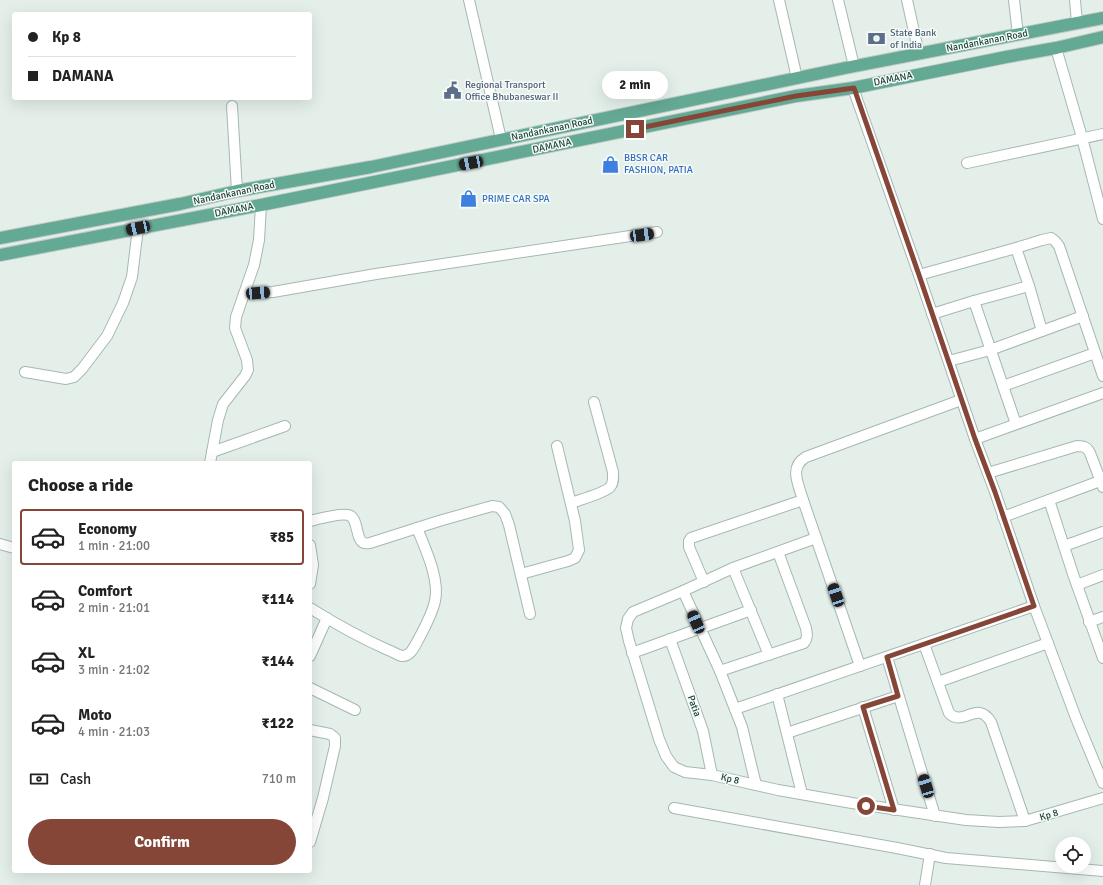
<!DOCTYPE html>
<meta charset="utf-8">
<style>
:root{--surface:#fff;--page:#f2f2f2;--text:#222;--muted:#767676;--line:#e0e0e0;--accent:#854638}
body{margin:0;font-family:Signika,sans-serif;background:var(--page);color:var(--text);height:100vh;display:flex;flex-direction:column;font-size:15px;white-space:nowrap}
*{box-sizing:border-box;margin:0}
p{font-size:13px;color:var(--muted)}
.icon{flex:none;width:22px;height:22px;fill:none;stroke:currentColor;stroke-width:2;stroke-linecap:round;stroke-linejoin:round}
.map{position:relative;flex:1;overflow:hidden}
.panel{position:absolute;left:12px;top:461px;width:300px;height:412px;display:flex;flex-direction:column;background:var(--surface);border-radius:4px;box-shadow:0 4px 16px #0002}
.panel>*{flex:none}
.hud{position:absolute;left:12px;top:12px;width:300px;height:88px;border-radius:4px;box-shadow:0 4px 16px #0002;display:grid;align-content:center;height:88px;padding:0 16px;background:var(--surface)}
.tools{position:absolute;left:1055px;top:837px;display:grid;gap:8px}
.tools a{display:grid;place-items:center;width:36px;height:36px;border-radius:50%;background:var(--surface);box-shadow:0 4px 16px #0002;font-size:20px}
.end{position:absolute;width:18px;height:18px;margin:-9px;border:5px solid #854638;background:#fff;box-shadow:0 0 0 2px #fff}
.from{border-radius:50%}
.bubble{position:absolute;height:28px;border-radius:14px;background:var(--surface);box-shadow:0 4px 16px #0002;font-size:13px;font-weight:700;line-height:28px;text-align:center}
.car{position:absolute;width:12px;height:24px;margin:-12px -6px;border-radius:5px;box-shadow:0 0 3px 1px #0007;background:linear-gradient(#222 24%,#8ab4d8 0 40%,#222 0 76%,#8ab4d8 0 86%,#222 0)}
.hud b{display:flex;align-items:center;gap:14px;height:38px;font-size:15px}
.hud b+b{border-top:1px solid var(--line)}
.hud i{width:10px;height:10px;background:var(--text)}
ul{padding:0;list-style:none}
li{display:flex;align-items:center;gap:12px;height:56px;margin:0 8px 6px;padding:0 8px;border:2px solid transparent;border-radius:4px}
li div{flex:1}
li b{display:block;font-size:15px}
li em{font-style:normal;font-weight:700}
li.on{border-color:var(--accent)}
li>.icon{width:36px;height:36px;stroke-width:1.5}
h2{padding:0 16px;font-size:18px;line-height:48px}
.pay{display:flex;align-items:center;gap:10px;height:44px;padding:0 16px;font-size:15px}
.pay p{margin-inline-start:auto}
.primary-button{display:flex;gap:8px;margin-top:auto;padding:8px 16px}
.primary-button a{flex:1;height:46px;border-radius:24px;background:var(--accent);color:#fff;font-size:16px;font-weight:700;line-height:46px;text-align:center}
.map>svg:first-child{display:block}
</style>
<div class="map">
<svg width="1103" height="885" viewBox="0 0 1103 885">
<rect width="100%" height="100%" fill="#e4efea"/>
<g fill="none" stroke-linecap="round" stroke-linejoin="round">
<defs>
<g id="street">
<path d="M469,0L501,139"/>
<path d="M779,0L797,78"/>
<path d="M838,0L854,66"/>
<path d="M907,0L919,54"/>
<path d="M1014,0L1018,35"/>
<path d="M1075,0L1077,23"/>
<path d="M1056,48L1081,134L1103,219"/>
<path d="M853,88L919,275L975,439L995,492L1034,606L1076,718L1103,783"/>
<path d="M232,106L237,191"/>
<path d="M967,163L1103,134"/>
<path d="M919,275L1016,248L1042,240L1051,238L1055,241L1059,246L1103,376"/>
<path d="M1029,286L1042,331"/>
<path d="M244,294L273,292L376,274L657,232"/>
<path d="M974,301L1029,286L1016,248"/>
<path d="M932,314L974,301L1016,424"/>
<path d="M949,361L990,350L1083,316"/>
<path d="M25,372L66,379L74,377L82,369L107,336L123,303L132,277L138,228"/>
<path d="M1003,386L1095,353"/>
<path d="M975,439L1103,393"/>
<path d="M212,452L285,426"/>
<path d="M210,463L218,420L223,404L245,376L248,370L247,360L235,328L236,317L254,265L259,240L261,205"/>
<path d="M988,473L1077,446C1084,446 1087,447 1090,453L1103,487"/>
<path d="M1049,500L1073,574L1103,658"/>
<path d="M571,503C579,500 605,493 610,487C614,483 613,477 613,472L594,402"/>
<path d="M1003,517L1103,480"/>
<path d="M310,521C318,519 340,513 348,515C359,517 355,540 364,543C365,544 369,543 370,543L439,521L492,506L499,507L505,514L509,525L530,614"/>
<path d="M816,538L733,568L683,591L633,612L628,619L626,628L629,641L659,739L666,756L674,767L685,772L712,775L778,790L852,803L966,820L999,822L1025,821L1103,798"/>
<path d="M0,544L14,548"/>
<path d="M310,545L313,565L310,584"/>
<path d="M1064,546L1103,532"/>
<path d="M733,568L769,655"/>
<path d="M521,574L568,561L575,558L579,550L575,521L557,446"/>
<path d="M704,582L689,547V541L691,538L803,500"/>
<path d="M1077,585L1103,575"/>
<path d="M683,591L720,671L742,727L756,785"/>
<path d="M310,608C334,623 361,638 388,650C392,651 397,655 402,656C410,657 415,646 418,640C425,627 432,615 435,601C440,579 425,548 417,528"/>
<path d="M1089,622L1103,617"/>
<path d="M670,639L703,731L712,775"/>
<path d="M924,644L949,713C963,728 977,699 991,722L1025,821"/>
<path d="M632,653L751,610"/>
<path d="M310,656L327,618"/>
<path d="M887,657L935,816"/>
<path d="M860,666L803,500C798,483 789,467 806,457L961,400"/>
<path d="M720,671L804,643C808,638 807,634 806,628L778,552"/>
<path d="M938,682L1048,643"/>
<path d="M310,688L355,710"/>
<path d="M777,694L802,794"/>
<path d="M863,707L894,810"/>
<path d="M735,709L1034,606"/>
<path d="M310,730L330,734L335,738V746L323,798L310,842"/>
<path d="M787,733L898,696"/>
<path d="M674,808L897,848L946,858L1103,871"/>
<path d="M925,885L930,854"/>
</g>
<g id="primary">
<path d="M0,238L180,204L237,191L371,167L845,68L1103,18"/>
<path d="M0,255L261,205L796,96L853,88L1006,57L1056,48L1103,37"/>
</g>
</defs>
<!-- street casing -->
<use href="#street" stroke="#a6b8b1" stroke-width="12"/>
<!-- primary casing -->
<use href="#primary" stroke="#c1cac7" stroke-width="14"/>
<!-- street -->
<use href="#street" stroke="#fff" stroke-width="10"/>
<!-- primary -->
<use href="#primary" stroke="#64a994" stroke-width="12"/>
</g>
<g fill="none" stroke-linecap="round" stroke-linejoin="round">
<!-- route -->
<path stroke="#854638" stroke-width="5" d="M635,129L796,96L854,88L919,275L975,439L995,492L1034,606L887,657L898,696L863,707L894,810L866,806"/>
</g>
<!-- icons -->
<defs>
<symbol id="bank-bare" viewBox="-9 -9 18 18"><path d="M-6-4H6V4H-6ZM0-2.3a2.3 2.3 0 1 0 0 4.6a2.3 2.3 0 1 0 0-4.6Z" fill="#5c6f8a" stroke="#f5fbf8" stroke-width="2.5" paint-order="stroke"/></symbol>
<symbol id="civic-bare" viewBox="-9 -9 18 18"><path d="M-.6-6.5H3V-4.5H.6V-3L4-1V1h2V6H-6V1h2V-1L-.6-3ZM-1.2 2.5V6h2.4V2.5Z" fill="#5c6f8a" stroke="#f5fbf8" stroke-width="2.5" paint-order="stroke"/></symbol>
<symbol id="shop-bare" viewBox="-9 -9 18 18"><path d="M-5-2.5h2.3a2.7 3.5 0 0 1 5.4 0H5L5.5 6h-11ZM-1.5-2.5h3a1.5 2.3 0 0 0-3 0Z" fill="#3f7fe0" stroke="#f5fbf8" stroke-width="2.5" paint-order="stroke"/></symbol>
</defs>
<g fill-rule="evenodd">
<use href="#bank-bare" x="864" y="26" width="25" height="25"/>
<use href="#civic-bare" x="440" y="78" width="25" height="25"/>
<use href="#shop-bare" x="598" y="152" width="25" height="25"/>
<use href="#shop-bare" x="456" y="186" width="25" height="25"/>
</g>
<g text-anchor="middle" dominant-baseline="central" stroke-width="3" stroke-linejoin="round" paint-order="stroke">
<!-- service labels -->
<g font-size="10" fill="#4e5e75" stroke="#f5fbf8" text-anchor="start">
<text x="890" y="33">State Bank<tspan x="890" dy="12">of India</tspan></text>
<text x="465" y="85">Regional Transport<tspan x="465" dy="12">Office Bhubaneswar II</tspan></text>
</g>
<!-- street labels -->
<g font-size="10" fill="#214338" stroke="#f5fbf8">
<text transform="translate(987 41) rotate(-11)">Nandankanan Road</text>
<text transform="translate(893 79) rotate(-11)">DAMANA</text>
<text transform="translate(552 129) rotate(-12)">Nandankanan Road</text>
<text transform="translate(552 146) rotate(-12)">DAMANA</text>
<text transform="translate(234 193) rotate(-12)">Nandankanan Road</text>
<text transform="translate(234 210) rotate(-11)">DAMANA</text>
<text transform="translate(694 706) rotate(70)">Patia</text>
<text transform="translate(730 779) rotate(13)">Kp 8</text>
<text transform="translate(1049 815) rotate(-17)">Kp 8</text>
</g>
<!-- shop labels -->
<g font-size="10" fill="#366cbe" stroke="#f5fbf8" text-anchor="start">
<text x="624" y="158">BBSR CAR<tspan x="624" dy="12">FASHION, PATIA</tspan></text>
<text x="482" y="199">PRIME CAR SPA</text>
</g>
</g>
</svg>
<div class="tools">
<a><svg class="icon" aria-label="locate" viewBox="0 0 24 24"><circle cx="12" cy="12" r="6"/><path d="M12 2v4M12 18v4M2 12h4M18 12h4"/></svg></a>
</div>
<i class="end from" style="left:866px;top:806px"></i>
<i class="end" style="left:635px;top:129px"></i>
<div class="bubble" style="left:602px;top:71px;width:66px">2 min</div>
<i class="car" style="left:471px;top:163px;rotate:259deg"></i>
<i class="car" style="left:138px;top:228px;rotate:258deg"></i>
<i class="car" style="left:642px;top:235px;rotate:82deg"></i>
<i class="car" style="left:258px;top:293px;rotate:86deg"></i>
<i class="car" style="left:836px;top:595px;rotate:341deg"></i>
<i class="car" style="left:696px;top:622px;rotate:336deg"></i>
<i class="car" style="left:926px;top:786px;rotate:343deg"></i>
<div class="hud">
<b><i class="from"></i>Kp 8</b>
<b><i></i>DAMANA</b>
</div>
<section class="panel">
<h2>Choose a ride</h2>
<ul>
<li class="on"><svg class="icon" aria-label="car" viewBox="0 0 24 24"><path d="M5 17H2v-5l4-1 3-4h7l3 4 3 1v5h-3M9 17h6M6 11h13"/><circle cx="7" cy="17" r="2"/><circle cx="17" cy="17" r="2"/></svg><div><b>Economy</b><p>1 min · 21:00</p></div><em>₹85</em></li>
<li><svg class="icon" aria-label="car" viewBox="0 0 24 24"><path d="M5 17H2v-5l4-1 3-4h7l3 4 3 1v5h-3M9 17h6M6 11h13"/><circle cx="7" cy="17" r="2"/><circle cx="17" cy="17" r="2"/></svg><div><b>Comfort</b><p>2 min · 21:01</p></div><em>₹114</em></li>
<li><svg class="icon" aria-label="car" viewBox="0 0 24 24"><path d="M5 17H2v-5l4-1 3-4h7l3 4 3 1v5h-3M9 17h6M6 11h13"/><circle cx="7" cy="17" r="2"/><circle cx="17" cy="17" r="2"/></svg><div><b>XL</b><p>3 min · 21:02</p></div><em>₹144</em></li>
<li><svg class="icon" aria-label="car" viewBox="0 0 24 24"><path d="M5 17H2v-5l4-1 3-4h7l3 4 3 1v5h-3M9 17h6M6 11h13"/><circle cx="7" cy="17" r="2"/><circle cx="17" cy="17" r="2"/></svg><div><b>Moto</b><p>4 min · 21:03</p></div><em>₹122</em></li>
</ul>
<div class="pay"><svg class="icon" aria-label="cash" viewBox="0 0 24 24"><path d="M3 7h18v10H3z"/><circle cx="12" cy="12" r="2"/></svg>Cash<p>710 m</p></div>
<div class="primary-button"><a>Confirm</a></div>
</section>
</div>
